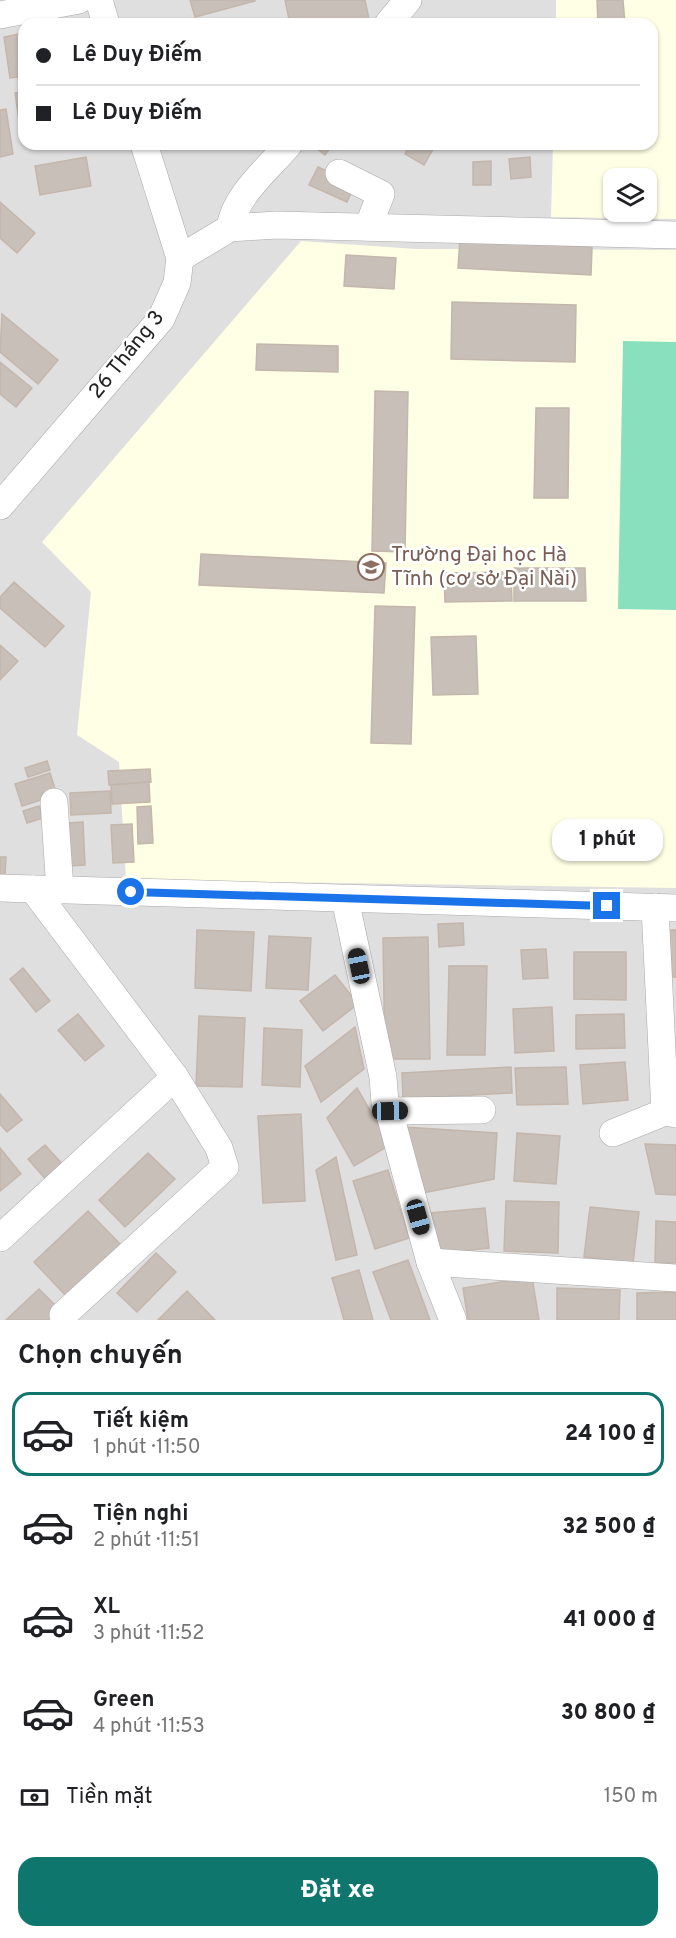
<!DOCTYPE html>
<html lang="vi">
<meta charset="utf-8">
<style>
:root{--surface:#fff;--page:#f2f2f2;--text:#202124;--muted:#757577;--line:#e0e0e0;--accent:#0f766e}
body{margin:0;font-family:Overpass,sans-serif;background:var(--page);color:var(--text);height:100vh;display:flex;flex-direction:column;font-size:22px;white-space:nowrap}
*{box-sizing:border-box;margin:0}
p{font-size:20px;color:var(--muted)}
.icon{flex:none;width:33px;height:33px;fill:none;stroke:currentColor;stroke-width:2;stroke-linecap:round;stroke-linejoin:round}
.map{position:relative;height:1320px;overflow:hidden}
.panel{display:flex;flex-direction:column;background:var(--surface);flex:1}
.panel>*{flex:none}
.banner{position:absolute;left:18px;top:18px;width:640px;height:132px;border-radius:18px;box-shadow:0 2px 4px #0004;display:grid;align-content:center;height:132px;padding:0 18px;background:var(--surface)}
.controls{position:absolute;left:603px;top:168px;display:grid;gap:12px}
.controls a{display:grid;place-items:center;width:54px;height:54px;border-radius:12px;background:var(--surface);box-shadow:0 2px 4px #0004;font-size:30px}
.end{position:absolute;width:27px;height:27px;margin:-14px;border:8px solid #1a73e8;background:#fff;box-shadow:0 0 0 3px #fff}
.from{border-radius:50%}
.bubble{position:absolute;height:42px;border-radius:18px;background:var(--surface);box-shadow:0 2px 4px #0004;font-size:20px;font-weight:800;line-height:42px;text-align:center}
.car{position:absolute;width:18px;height:36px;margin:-18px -9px;border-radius:8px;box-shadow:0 0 4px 2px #0007;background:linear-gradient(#222 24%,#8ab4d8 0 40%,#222 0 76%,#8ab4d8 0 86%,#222 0)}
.banner b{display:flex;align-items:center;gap:21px;height:57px;font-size:22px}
.banner b+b{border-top:2px solid var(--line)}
.banner i{width:15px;height:15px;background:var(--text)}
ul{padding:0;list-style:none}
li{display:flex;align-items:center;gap:18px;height:84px;margin:0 12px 9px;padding:0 6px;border:3px solid transparent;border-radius:18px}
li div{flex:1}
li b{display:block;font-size:22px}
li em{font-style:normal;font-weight:800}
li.current{border-color:var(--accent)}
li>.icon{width:54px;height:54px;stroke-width:1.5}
h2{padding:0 18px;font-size:27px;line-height:72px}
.pay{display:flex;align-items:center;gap:15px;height:66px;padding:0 18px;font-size:22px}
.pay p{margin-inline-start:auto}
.cta{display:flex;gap:12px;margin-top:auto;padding:12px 18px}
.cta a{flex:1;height:69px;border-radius:18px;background:var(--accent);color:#fff;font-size:24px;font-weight:800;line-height:69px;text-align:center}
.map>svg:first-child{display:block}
</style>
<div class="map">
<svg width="676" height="1320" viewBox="0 0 676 1320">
<rect width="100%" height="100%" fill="#f2efe9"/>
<!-- residential -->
<path fill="#e0dfdf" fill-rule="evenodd" d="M0,0H676V1320H0ZM24,24H652V144H24ZM614,178H646V212H614Z"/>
<!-- education -->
<g fill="#ffffe5" fill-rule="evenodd">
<path d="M556,0H676V219L551,217L553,144H652V24H556ZM614,178H646V212H614Z"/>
<path d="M301,241L416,249L676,250V888L126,880L119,762L77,735L91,592L42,542Z"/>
</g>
<!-- pitch -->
<path fill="#88e0be" d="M623,341L676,342V610L618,609Z"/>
<!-- building -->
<g fill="#c7bfb8" stroke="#c4b6ab" stroke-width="1.5">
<path d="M190,0H255V1L195,17Z"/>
<path d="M285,0H365L370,24H290Z"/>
<path d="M597,0H623L625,24H598Z"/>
<path d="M24,33V76L10,78L4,37Z"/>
<path d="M24,92V119L19,120L15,93Z"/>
<path d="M6,109L13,154L0,157V110Z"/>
<path d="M319,144H333L325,155L316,148Z"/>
<path d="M410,144H436L424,165L405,154Z"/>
<path d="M86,157L91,186L40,195L35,166Z"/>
<path d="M530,157L531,177L511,179L509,159Z"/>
<path d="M491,161V185H473V162Z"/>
<path d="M318,167L355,184L347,202L309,185Z"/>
<path d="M0,202L35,233L17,253L0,238Z"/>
<path d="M460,239L592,247L591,275L458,268Z"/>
<path d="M346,255L396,258L394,289L344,286Z"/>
<path d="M452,302L576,305L575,362L451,359Z"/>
<path d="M2,314L58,360L38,384L0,352Z"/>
<path d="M257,344L338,346V372L256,370Z"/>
<path d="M0,362L32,388L16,407L0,394Z"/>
<path d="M375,391L408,392L405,552L372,551Z"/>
<path d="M536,408H569L568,498H534Z"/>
<path d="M201,554L386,563L384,593L199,585Z"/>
<path d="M514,568H585L586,601H514Z"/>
<path d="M511,572L512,601L445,602L444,573Z"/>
<path d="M14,582L64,626L45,647L0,608V597Z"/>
<path d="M375,606L415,607L411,744L371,743Z"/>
<path d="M476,636L478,694L433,695L431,637Z"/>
<path d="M0,645L18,661L0,680Z"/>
<path d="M47,761L50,770L28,777L25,768Z"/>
<path d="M150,769L151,782L109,785L108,771Z"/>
<path d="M50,773L57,795L22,806L15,784Z"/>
<path d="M149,782L150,802L112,804L111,785Z"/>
<path d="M110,791L111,813L71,815L70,793Z"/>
<path d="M39,806L43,818L27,823L23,811Z"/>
<path d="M151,806L153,843L138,844L137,807Z"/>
<path d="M83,822L85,865L69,866L66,823Z"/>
<path d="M132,824L134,862L113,863L111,825Z"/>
<path d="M0,857H6L5,875H0Z"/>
<path d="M463,923L464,945L439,947L438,924Z"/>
<path d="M197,930L254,932L251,991L195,988Z"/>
<rect x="663" y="930" width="13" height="47"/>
<path d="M269,936L311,938L308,990L266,988Z"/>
<path d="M428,937L430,1059H385L383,938Z"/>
<path d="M546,949L548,978L523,979L521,950Z"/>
<path d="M574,952H626V1000L574,999Z"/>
<path d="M449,966H487L485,1055H447Z"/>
<path d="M23,968L50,1001L36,1012L10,979Z"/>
<path d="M335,975L358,1004L323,1031L300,1001Z"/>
<path d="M552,1007L554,1051L515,1053L513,1009Z"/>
<path d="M78,1014L104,1046L85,1061L58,1030Z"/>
<path d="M624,1014L625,1048L576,1049V1015Z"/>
<path d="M199,1016L245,1018L242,1087L196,1086Z"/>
<path d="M355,1027L364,1069L321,1102L305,1066Z"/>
<path d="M264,1028L302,1030L300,1087L262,1085Z"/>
<path d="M625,1062L628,1100L583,1104L580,1065Z"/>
<path d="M511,1067L512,1093L403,1099L402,1073Z"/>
<path d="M566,1067L568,1104L517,1105L515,1068Z"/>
<path d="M357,1088L390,1145L354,1166L327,1118Z"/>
<path d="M0,1094L22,1120L7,1132L0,1124Z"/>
<path d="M301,1114L305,1201L263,1203L258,1116Z"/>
<path d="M404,1127L497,1133L494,1179L417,1194Z"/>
<path d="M517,1133L560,1136L556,1184L514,1181Z"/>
<path d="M645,1144L676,1145V1195L656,1194Z"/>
<path d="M45,1145L65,1167L48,1182L28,1159Z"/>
<path d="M0,1148L21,1174L0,1191Z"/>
<path d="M148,1153L175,1179L125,1227L99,1200Z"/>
<path d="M336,1157L357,1255L336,1260L316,1170Z"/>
<path d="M388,1170L409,1238L375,1249L353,1181Z"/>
<path d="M506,1201L559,1202L558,1253L504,1251Z"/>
<path d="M590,1207L639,1212L633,1263L584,1257Z"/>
<path d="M485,1208L489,1248L433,1254L430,1213Z"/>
<path d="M88,1211L121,1245L67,1297L34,1262Z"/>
<path d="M656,1221L676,1222V1263H655Z"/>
<path d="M156,1253L176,1272L137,1312L117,1293Z"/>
<path d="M408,1260L430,1320H391L373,1272Z"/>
<path d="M359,1270L373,1320H344L332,1278Z"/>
<path d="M532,1277L539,1320H468L463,1288Z"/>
<path d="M557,1288L620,1290L619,1320H557Z"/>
<path d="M39,1289L59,1309L48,1320H6Z"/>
<path d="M187,1291L215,1320H158Z"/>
<path d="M676,1292V1320H637V1293Z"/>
</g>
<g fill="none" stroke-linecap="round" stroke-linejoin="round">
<defs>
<g id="minor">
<path d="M99,0L106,24"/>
<path d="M0,15L79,0"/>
<path d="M388,24L408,0"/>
<path d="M339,173L381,194L368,227"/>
<path d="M230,228C234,196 269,168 289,144"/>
<path d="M180,258L230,228L276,225L676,235"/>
<path d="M0,506L161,319L177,283L180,258L144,144"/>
<path d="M54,802L60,890"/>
<path d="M0,888L676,908"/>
<path d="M345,899L383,1077L385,1103L389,1111L430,1262L453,1320"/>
<path d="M655,907L665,1112"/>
<path d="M389,1111L482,1110"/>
<path d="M613,1133L665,1112L676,1114"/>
<path d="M0,1238L175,1077L33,889"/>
<path d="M430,1262L676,1278"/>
<path d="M63,1315L225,1167L219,1148L175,1077"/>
</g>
</defs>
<!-- minor casing -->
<use href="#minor" stroke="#a9a9a9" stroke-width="28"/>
<!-- minor -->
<use href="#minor" stroke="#fff" stroke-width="27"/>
</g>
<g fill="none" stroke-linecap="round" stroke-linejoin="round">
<!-- route -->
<path stroke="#1a73e8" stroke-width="8" d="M131,892L607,906"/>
</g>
<!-- icons -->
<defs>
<symbol id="university-ring" viewBox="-11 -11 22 22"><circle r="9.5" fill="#fff" stroke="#8d6e63" stroke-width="1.5"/><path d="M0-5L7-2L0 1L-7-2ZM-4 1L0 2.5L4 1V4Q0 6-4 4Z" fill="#8d6e63"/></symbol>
</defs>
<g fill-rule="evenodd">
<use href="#university-ring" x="356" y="552" width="30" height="30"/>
</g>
<g text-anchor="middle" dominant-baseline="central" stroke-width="5" stroke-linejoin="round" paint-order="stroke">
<!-- street labels -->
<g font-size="21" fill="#222" stroke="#fff">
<text transform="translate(127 355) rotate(-51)">26 Tháng 3</text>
</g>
<!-- education labels -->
<g font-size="21" fill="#785e54" stroke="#fff" text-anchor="start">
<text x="391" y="555">Trường Đại học Hà<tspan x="391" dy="24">Tĩnh (cơ sở Đại Nài)</tspan></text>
</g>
</g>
</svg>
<div class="controls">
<a><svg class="icon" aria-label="layers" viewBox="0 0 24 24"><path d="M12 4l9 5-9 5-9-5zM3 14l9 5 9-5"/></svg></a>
</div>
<i class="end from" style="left:131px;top:892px"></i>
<i class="end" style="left:607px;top:906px"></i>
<div class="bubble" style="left:552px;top:819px;width:111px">1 phút</div>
<i class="car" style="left:359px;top:966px;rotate:348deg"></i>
<i class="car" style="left:390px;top:1111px;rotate:89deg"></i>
<i class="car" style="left:418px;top:1217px;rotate:164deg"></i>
<div class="banner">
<b><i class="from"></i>Lê Duy Điếm</b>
<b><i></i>Lê Duy Điếm</b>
</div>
</div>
<section class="panel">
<h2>Chọn chuyến</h2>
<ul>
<li class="current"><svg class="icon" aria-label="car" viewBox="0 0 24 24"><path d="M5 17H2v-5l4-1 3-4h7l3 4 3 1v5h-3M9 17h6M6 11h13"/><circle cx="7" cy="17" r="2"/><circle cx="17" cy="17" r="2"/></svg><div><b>Tiết kiệm</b><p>1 phút · 11:50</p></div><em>24 100 ₫</em></li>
<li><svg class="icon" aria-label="car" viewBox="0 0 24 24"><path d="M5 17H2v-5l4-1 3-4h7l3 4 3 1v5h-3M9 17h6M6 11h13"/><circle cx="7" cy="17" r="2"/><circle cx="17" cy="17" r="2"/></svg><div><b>Tiện nghi</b><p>2 phút · 11:51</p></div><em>32 500 ₫</em></li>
<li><svg class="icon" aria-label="car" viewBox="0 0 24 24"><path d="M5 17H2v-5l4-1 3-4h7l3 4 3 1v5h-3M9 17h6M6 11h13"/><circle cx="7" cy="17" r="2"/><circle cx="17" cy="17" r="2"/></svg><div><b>XL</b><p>3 phút · 11:52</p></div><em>41 000 ₫</em></li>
<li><svg class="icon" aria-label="car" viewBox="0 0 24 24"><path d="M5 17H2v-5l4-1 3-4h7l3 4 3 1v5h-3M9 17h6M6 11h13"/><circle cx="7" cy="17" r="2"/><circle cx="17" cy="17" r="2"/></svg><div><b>Green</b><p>4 phút · 11:53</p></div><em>30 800 ₫</em></li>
</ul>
<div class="pay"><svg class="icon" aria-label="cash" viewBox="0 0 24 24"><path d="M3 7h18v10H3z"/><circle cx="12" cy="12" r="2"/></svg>Tiền mặt<p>150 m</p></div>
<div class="cta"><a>Đặt xe</a></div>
</section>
